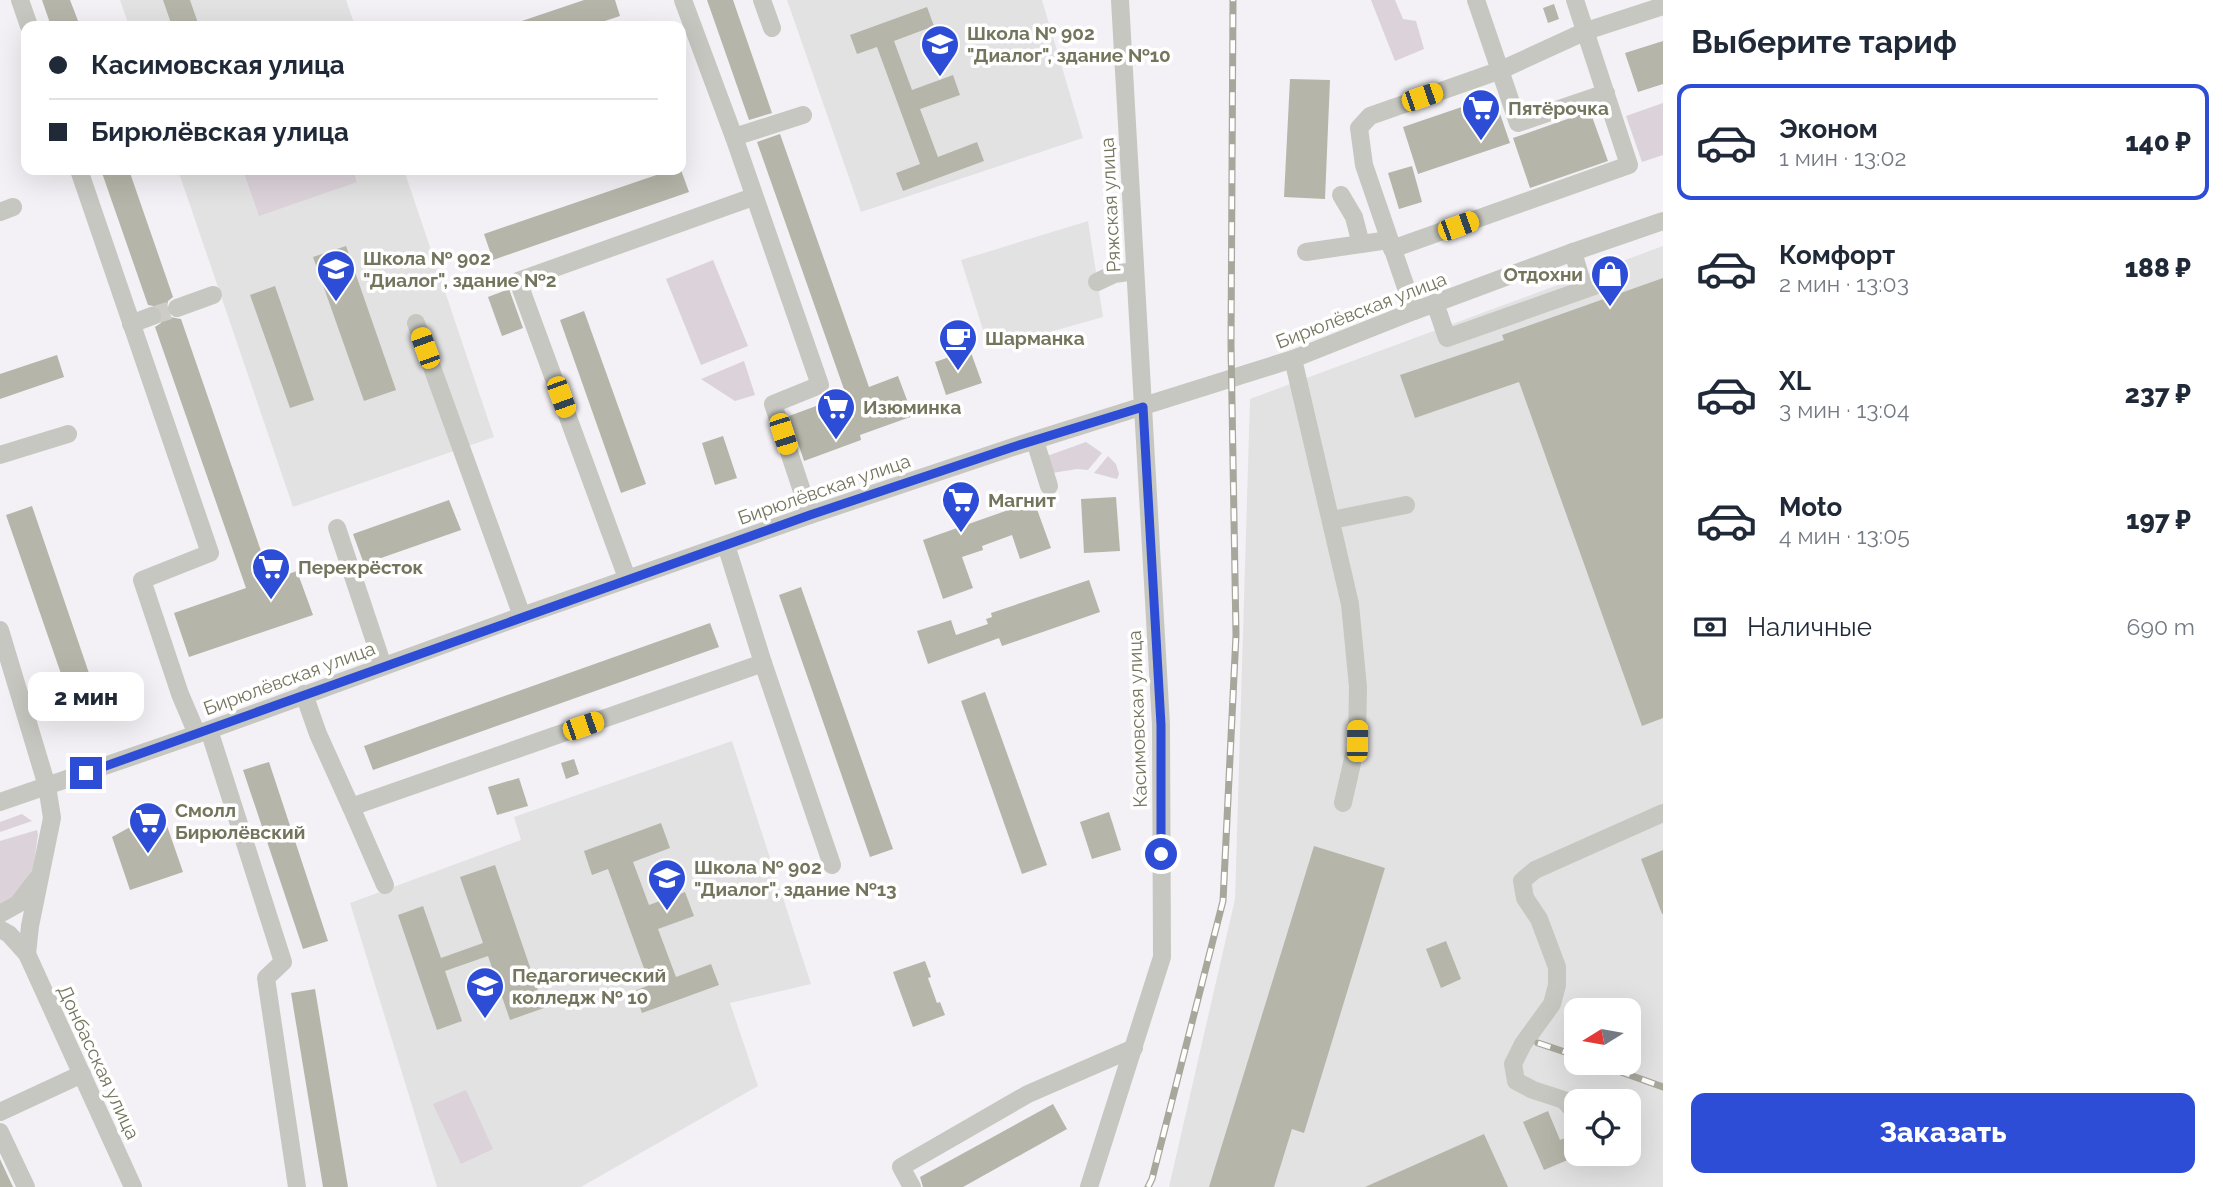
<!DOCTYPE html>
<html lang="ru">
<meta charset="utf-8">
<style>
:root{--surface:#fff;--page:#f2f2f3;--text:#1f2937;--muted:#747a83;--line:#e0e1e3;--accent:#2e4dd7}
body{margin:0;font-family:Raleway,sans-serif;background:var(--page);color:var(--text);height:100vh;display:flex;flex-direction:column;font-size:26px;white-space:nowrap}
*{box-sizing:border-box;margin:0}
p{font-size:23px;color:var(--muted)}
.icon{flex:none;width:38px;height:38px;fill:none;stroke:currentColor;stroke-width:2;stroke-linecap:round;stroke-linejoin:round}
.map{position:relative;flex:1;overflow:hidden}
.side{display:flex;flex-direction:column;background:var(--surface);width:560px}
.side>*{flex:none}
.top-card{position:absolute;left:21px;top:21px;width:665px;height:154px;border-radius:14px;box-shadow:0 7px 28px #0002;display:grid;align-content:center;height:154px;padding:0 28px;background:var(--surface)}
.needle{width:46px;rotate:259deg}
.fabs{position:absolute;left:1564px;top:998px;display:grid;gap:14px}
.fabs a{display:grid;place-items:center;width:77px;height:77px;border-radius:14px;background:var(--surface);box-shadow:0 7px 28px #0002;font-size:35px}
.end{position:absolute;width:32px;height:32px;margin:-16px;border:9px solid #2e4dd7;background:#fff;box-shadow:0 0 0 4px #fff}
.from{border-radius:50%}
.bubble{position:absolute;height:49px;border-radius:14px;background:var(--surface);box-shadow:0 7px 28px #0002;font-size:23px;font-weight:800;line-height:49px;text-align:center}
.car{position:absolute;width:21px;height:42px;margin:-21px -10px;border-radius:9px;box-shadow:0 0 5px 2px #0007;background:linear-gradient(#f5c518 24%,#345 0 40%,#f5c518 0 76%,#345 0 86%,#f5c518 0)}
.top-card b{display:flex;align-items:center;gap:24px;height:66px;font-size:26px}
.top-card b+b{border-top:2px solid var(--line)}
.top-card i{width:18px;height:18px;background:var(--text)}
ul{padding:0;list-style:none}
li{display:flex;align-items:center;gap:21px;height:116px;margin:0 14px 10px;padding:0 14px;border:4px solid transparent;border-radius:14px}
li div{flex:1}
li b{display:block;font-size:26px}
li em{font-style:normal;font-weight:800}
li.on{border-color:var(--accent)}
li>.icon{width:63px;height:63px;stroke-width:1.5}
h2{padding:0 28px;font-size:32px;line-height:84px}
.pay{display:flex;align-items:center;gap:18px;height:77px;padding:0 28px;font-size:26px}
.pay p{margin-inline-start:auto}
.primary-button{display:flex;gap:14px;margin-top:auto;padding:14px 28px}
.primary-button a{flex:1;height:80px;border-radius:14px;background:var(--accent);color:#fff;font-size:28px;font-weight:800;line-height:80px;text-align:center}
main{display:flex;flex:1;min-height:0}
.map>svg:first-child{display:block}
</style>
<main>
<div class="map">
<svg width="1663" height="1187" viewBox="0 0 1663 1187">
<rect width="100%" height="100%" fill="#f3f1f5"/>
<!-- built -->
<g fill="#e3e2e2" fill-rule="evenodd">
<path d="M120,0H346L355,26H129Z"/>
<path d="M787,0H1042L1083,138L861,212Z"/>
<path d="M178,170H404L494,437L293,507Z"/>
<path d="M1088,221L1103,317L989,349L961,260Z"/>
<path d="M1663,246V1187H1169L1235,899L1250,399ZM1577,1010H1629V1062H1577ZM1577,1101H1629V1153H1577Z"/>
<path d="M732,741L811,984L730,1003L758,1086L581,1187H437L350,903L521,840L514,817Z"/>
</g>
<!-- green -->
<g fill="#dbd2da">
<path d="M1371,0H1395L1403,19L1416,21L1424,49L1395,61Z"/>
<path d="M1663,103V155L1642,162L1626,116Z"/>
<path d="M243,170H353L357,182L259,216Z"/>
<path d="M713,260L748,346L701,365L666,279Z"/>
<path d="M744,361L755,395L735,401L701,379Z"/>
<path d="M1086,442L1102,453L1088,470L1077,469L1052,473L1047,456Z"/>
<path d="M1108,456L1116,464L1119,474L1117,479L1094,473Z"/>
<path d="M22,814L32,821L0,832V822Z"/>
<path d="M37,830L38,834L33,871L24,890L0,908V841Z"/>
<path d="M466,1090L493,1149L461,1164L433,1104Z"/>
</g>
<!-- building -->
<g fill="#b6b5a9">
<path d="M42,0H70L80,26H51Z"/>
<path d="M163,0H190L199,26H172Z"/>
<path d="M584,0H615L620,16L590,26H513V24Z"/>
<path d="M707,0H733L772,113L749,120Z"/>
<path d="M1554,4L1559,19L1548,23L1543,8Z"/>
<path d="M927,7L934,26L894,41L912,90L953,75L960,95L920,109L938,157L977,142L984,161L903,191L896,173L920,164L877,47L857,54L850,35Z"/>
<path d="M1663,41V84L1638,92L1625,53Z"/>
<path d="M1290,79L1330,80L1325,199L1284,197Z"/>
<path d="M1494,96L1510,143L1418,174L1403,127Z"/>
<path d="M1590,111L1608,161L1530,188L1513,138Z"/>
<path d="M780,134L869,387L898,376L913,416L860,435L861,440L804,461L789,416L846,395L757,142Z"/>
<path d="M1412,166L1422,202L1399,209L1388,173Z"/>
<path d="M101,170H129L173,297L168,301L166,311L170,317L181,319L271,580L297,571L313,615L189,657L174,613L246,588L155,327L161,323L163,313L159,307L148,305Z"/>
<path d="M671,170H681L689,192L493,260L484,234Z"/>
<path d="M346,246L396,390L364,401L313,257Z"/>
<path d="M1663,278V718L1642,726L1519,382L1415,418L1400,375L1504,340L1502,335Z"/>
<path d="M275,286L314,400L290,408L250,295Z"/>
<path d="M509,289L523,328L502,336L488,297Z"/>
<path d="M584,311L646,484L621,493L560,320Z"/>
<path d="M970,350L982,383L946,395L935,362Z"/>
<path d="M57,355L64,377L0,399V374Z"/>
<path d="M723,436L737,478L715,485L702,443Z"/>
<path d="M1116,497L1120,551L1084,553L1081,499Z"/>
<path d="M449,500L461,530L364,564L353,534Z"/>
<path d="M1034,501L1051,548L1020,559L1012,535L982,546L983,550L962,557L973,588L943,599L923,540Z"/>
<path d="M32,506L92,682L67,691L6,515Z"/>
<path d="M1089,580L1100,612L1002,646L999,638L928,664L917,631L951,620L956,635L988,624L986,619L992,617L991,613Z"/>
<path d="M801,587L893,849L870,857L779,595Z"/>
<path d="M710,623L719,647L373,770L364,746Z"/>
<path d="M985,692L1047,865L1022,874L961,701Z"/>
<path d="M574,759L579,774L566,779L561,763Z"/>
<path d="M269,762L328,941L303,949L243,770Z"/>
<path d="M519,778L528,806L497,815L488,787Z"/>
<path d="M1109,812L1121,850L1092,859L1080,822Z"/>
<path d="M165,820L183,872L130,890L112,837L132,826L137,829Z"/>
<path d="M661,823L670,848L633,862L649,905L685,892L694,916L658,929L676,977L711,964L719,985L642,1013L634,991L650,985L608,869L592,875L584,851Z"/>
<path d="M1314,846L1385,868L1304,1133L1292,1129L1274,1187H1209Z"/>
<path d="M1663,850V914H1662L1641,859Z"/>
<path d="M495,865L544,1008L510,1020L488,956L445,971L462,1021L437,1030L398,915L423,906L441,958L483,943L460,877Z"/>
<path d="M1446,941L1461,979L1441,988L1426,949Z"/>
<path d="M925,961L931,977L928,978L937,1003L940,1002L945,1015L913,1027L893,972Z"/>
<path d="M315,989L348,1187H323L291,993Z"/>
<path d="M1053,1104L1067,1129L963,1187H923L920,1177Z"/>
<path d="M1548,1111L1560,1140L1577,1133V1156L1544,1170L1523,1122Z"/>
<path d="M1484,1134L1508,1187H1365Z"/>
<path d="M0,1159L13,1187H0Z"/>
</g>
<g fill="none" stroke-linecap="round" stroke-linejoin="round">
<!-- minor-tunnel -->
<path stroke="#cdccc7" stroke-width="18" stroke-dasharray="18 9" stroke-linecap="butt" d="M152,316L177,308"/>
<!-- minor -->
<g stroke="#c6c7c0" stroke-width="18">
<path d="M20,0L29,26"/>
<path d="M683,0L734,137L820,385L773,404L810,515"/>
<path d="M762,0L772,28"/>
<path d="M1476,0L1518,123L1606,93"/>
<path d="M734,137L803,115"/>
<path d="M79,170L210,553L142,580L180,694L197,734"/>
<path d="M1341,195L1354,217L1361,244"/>
<path d="M0,212L13,207"/>
<path d="M1392,249L1629,165L1575,0"/>
<path d="M1306,252L1389,240"/>
<path d="M1573,252L1584,289"/>
<path d="M1097,282L1114,274L1135,271"/>
<path d="M1435,303L1447,338L1597,285"/>
<path d="M177,308L213,295"/>
<path d="M1414,311L1364,165L1359,128L1370,116L1501,70L1586,31L1663,6"/>
<path d="M416,323L522,616"/>
<path d="M131,324L152,316"/>
<path d="M1293,359L1350,604L1358,687L1357,741L1343,803"/>
<path d="M1035,441L1049,486"/>
<path d="M0,455L68,434"/>
<path d="M1332,520L1406,505"/>
<path d="M337,528L383,666"/>
<path d="M726,545L763,663L832,865"/>
<path d="M627,578L518,281L753,197"/>
<path d="M0,630L47,786L52,818L30,926L27,954"/>
<path d="M304,694L318,734L351,807L763,663"/>
<path d="M209,730L283,962L266,978L297,1187"/>
<path d="M0,802L209,730L522,616L810,515L1013,447L1293,359L1414,311L1573,252L1663,221"/>
<path d="M351,807L385,885"/>
<path d="M0,914L18,904L37,879"/>
<path d="M0,929L9,934L27,954L133,1187"/>
<path d="M0,1112L82,1074"/>
<path d="M1577,1115L1564,1100L1533,1090L1516,1081L1513,1064L1523,1044L1552,1004L1557,985V967L1539,919L1525,898L1522,881L1535,870L1663,813"/>
<path d="M0,1132L26,1187"/>
<path d="M912,1187L901,1167L1028,1094L1134,1048"/>
<path d="M1089,1187L1162,957L1161,725L1120,0"/>
</g>
<defs>
<g id="rail">
<path d="M1538,1043L1577,1056"/>
<path d="M1593,1062L1663,1087"/>
<path d="M1148,1187L1152,1179L1223,901L1236,635L1231,345L1233,0"/>
</g>
</defs>
<!-- rail casing -->
<use href="#rail" stroke="#a7a79b" stroke-width="7"/>
<!-- rail -->
<use href="#rail" stroke="#fff" stroke-width="4.5" stroke-dasharray="13" stroke-linecap="butt"/>
</g>
<g fill="none" stroke-linecap="round" stroke-linejoin="round">
<!-- route -->
<path stroke="#2e4dd7" stroke-width="9" d="M86,773L810,515L1013,447L1143,407L1161,725V854"/>
</g>
<!-- icons -->
<defs>
<symbol id="school-pin" viewBox="-11 -11 22 30"><path d="M0 17L-7.5 6A9.5 9.5 0 1 1 7.5 6Z" fill="#2e4dd7" stroke="#fff"/><path d="M0-5L7-2L0 1L-7-2ZM-4 1L0 2.5L4 1V4Q0 6-4 4Z" fill="#fff"/></symbol>
<symbol id="supermarket-pin" viewBox="-11 -11 22 30"><path d="M0 17L-7.5 6A9.5 9.5 0 1 1 7.5 6Z" fill="#2e4dd7" stroke="#fff"/><path d="M-6-5.5h2.5l.6 2H6L4.5 2H-2.5L-4.4-4H-6ZM-1.5 3.2a1.3 1.3 0 1 0 .1 0ZM3 3.2a1.3 1.3 0 1 0 .1 0Z" fill="#fff"/></symbol>
<symbol id="shop-pin" viewBox="-11 -11 22 30"><path d="M0 17L-7.5 6A9.5 9.5 0 1 1 7.5 6Z" fill="#2e4dd7" stroke="#fff"/><path d="M-5-2.5h2.3a2.7 3.5 0 0 1 5.4 0H5L5.5 6h-11ZM-1.5-2.5h3a1.5 2.3 0 0 0-3 0Z" fill="#fff"/></symbol>
<symbol id="cafe-pin" viewBox="-11 -11 22 30"><path d="M0 17L-7.5 6A9.5 9.5 0 1 1 7.5 6Z" fill="#2e4dd7" stroke="#fff"/><path d="M-5.5-4.5H6V0H3Q3 3.5 0 3.5H-2.5Q-5.5 3.5-5.5 0ZM3-3.2v2h1.7v-2ZM-6 4.5H4V6H-6Z" fill="#fff"/></symbol>
<symbol id="university-pin" viewBox="-11 -11 22 30"><path d="M0 17L-7.5 6A9.5 9.5 0 1 1 7.5 6Z" fill="#2e4dd7" stroke="#fff"/><path d="M0-5L7-2L0 1L-7-2ZM-4 1L0 2.5L4 1V4Q0 6-4 4Z" fill="#fff"/></symbol>
</defs>
<g fill-rule="evenodd">
<use href="#school-pin" x="918" y="22" width="44" height="60"/>
<use href="#supermarket-pin" x="1459" y="86" width="44" height="60"/>
<use href="#school-pin" x="314" y="247" width="44" height="60"/>
<use href="#shop-pin" x="1588" y="252" width="44" height="60"/>
<use href="#cafe-pin" x="936" y="316" width="44" height="60"/>
<use href="#supermarket-pin" x="814" y="385" width="44" height="60"/>
<use href="#supermarket-pin" x="939" y="478" width="44" height="60"/>
<use href="#supermarket-pin" x="249" y="545" width="44" height="60"/>
<use href="#supermarket-pin" x="126" y="799" width="44" height="60"/>
<use href="#school-pin" x="645" y="856" width="44" height="60"/>
<use href="#university-pin" x="463" y="964" width="44" height="60"/>
</g>
<g text-anchor="middle" dominant-baseline="central" stroke-width="7" stroke-linejoin="round" paint-order="stroke">
<!-- poi labels -->
<g font-size="19" font-weight="bold" fill="#74755d" stroke="#fff" text-anchor="start">
<text x="967" y="33">Школа № 902<tspan x="967" dy="22">"Диалог", здание №10</tspan></text>
<text x="1508" y="108">Пятёрочка</text>
<text x="363" y="258">Школа № 902<tspan x="363" dy="22">"Диалог", здание №2</tspan></text>
<text x="1583" y="274" text-anchor="end">Отдохни</text>
<text x="985" y="338">Шарманка</text>
<text x="863" y="407">Изюминка</text>
<text x="988" y="500">Магнит</text>
<text x="298" y="567">Перекрёсток</text>
<text x="175" y="810">Смолл<tspan x="175" dy="22">Бирюлёвский</tspan></text>
<text x="694" y="867">Школа № 902<tspan x="694" dy="22">"Диалог", здание №13</tspan></text>
<text x="512" y="975">Педагогический<tspan x="512" dy="22">колледж № 10</tspan></text>
</g>
<!-- street labels -->
<g font-size="19" fill="#74755d" stroke="#fff">
<text transform="translate(1110 205) rotate(-93)">Ряжская улица</text>
<text transform="translate(1361 310) rotate(-21)">Бирюлёвская улица</text>
<text transform="translate(824 489) rotate(-19)">Бирюлёвская улица</text>
<text transform="translate(289 678) rotate(-20)">Бирюлёвская улица</text>
<text transform="translate(1137 719) rotate(-92)">Касимовская улица</text>
<text transform="translate(99 1062) rotate(65)">Донбасская улица</text>
</g>
</g>
</svg>
<div class="fabs">
<a><svg class="needle" viewBox="-14 -14 28 28"><path d="M0-13l5 13h-10z" fill="#e53935"/><path d="M0 13l5-13h-10z" fill="#747a83"/></svg></a>
<a><svg class="icon" aria-label="locate" viewBox="0 0 24 24"><circle cx="12" cy="12" r="6"/><path d="M12 2v4M12 18v4M2 12h4M18 12h4"/></svg></a>
</div>
<i class="end from" style="left:1161px;top:854px"></i>
<i class="end" style="left:86px;top:773px"></i>
<div class="bubble" style="left:28px;top:672px;width:116px">2 мин</div>
<i class="car" style="left:1422px;top:97px;rotate:71deg"></i>
<i class="car" style="left:1458px;top:226px;rotate:70deg"></i>
<i class="car" style="left:425px;top:348px;rotate:340deg"></i>
<i class="car" style="left:561px;top:397px;rotate:160deg"></i>
<i class="car" style="left:783px;top:434px;rotate:162deg"></i>
<i class="car" style="left:583px;top:726px;rotate:71deg"></i>
<i class="car" style="left:1357px;top:741px;rotate:1deg"></i>
<div class="top-card">
<b><i class="from"></i>Касимовская улица</b>
<b><i></i>Бирюлёвская улица</b>
</div>
</div>
<section class="side">
<h2>Выберите тариф</h2>
<ul>
<li class="on"><svg class="icon" aria-label="car" viewBox="0 0 24 24"><path d="M5 17H2v-5l4-1 3-4h7l3 4 3 1v5h-3M9 17h6M6 11h13"/><circle cx="7" cy="17" r="2"/><circle cx="17" cy="17" r="2"/></svg><div><b>Эконом</b><p>1 мин · 13:02</p></div><em>140 ₽</em></li>
<li><svg class="icon" aria-label="car" viewBox="0 0 24 24"><path d="M5 17H2v-5l4-1 3-4h7l3 4 3 1v5h-3M9 17h6M6 11h13"/><circle cx="7" cy="17" r="2"/><circle cx="17" cy="17" r="2"/></svg><div><b>Комфорт</b><p>2 мин · 13:03</p></div><em>188 ₽</em></li>
<li><svg class="icon" aria-label="car" viewBox="0 0 24 24"><path d="M5 17H2v-5l4-1 3-4h7l3 4 3 1v5h-3M9 17h6M6 11h13"/><circle cx="7" cy="17" r="2"/><circle cx="17" cy="17" r="2"/></svg><div><b>XL</b><p>3 мин · 13:04</p></div><em>237 ₽</em></li>
<li><svg class="icon" aria-label="car" viewBox="0 0 24 24"><path d="M5 17H2v-5l4-1 3-4h7l3 4 3 1v5h-3M9 17h6M6 11h13"/><circle cx="7" cy="17" r="2"/><circle cx="17" cy="17" r="2"/></svg><div><b>Moto</b><p>4 мин · 13:05</p></div><em>197 ₽</em></li>
</ul>
<div class="pay"><svg class="icon" aria-label="cash" viewBox="0 0 24 24"><path d="M3 7h18v10H3z"/><circle cx="12" cy="12" r="2"/></svg>Наличные<p>690 m</p></div>
<div class="primary-button"><a>Заказать</a></div>
</section>
</main>
